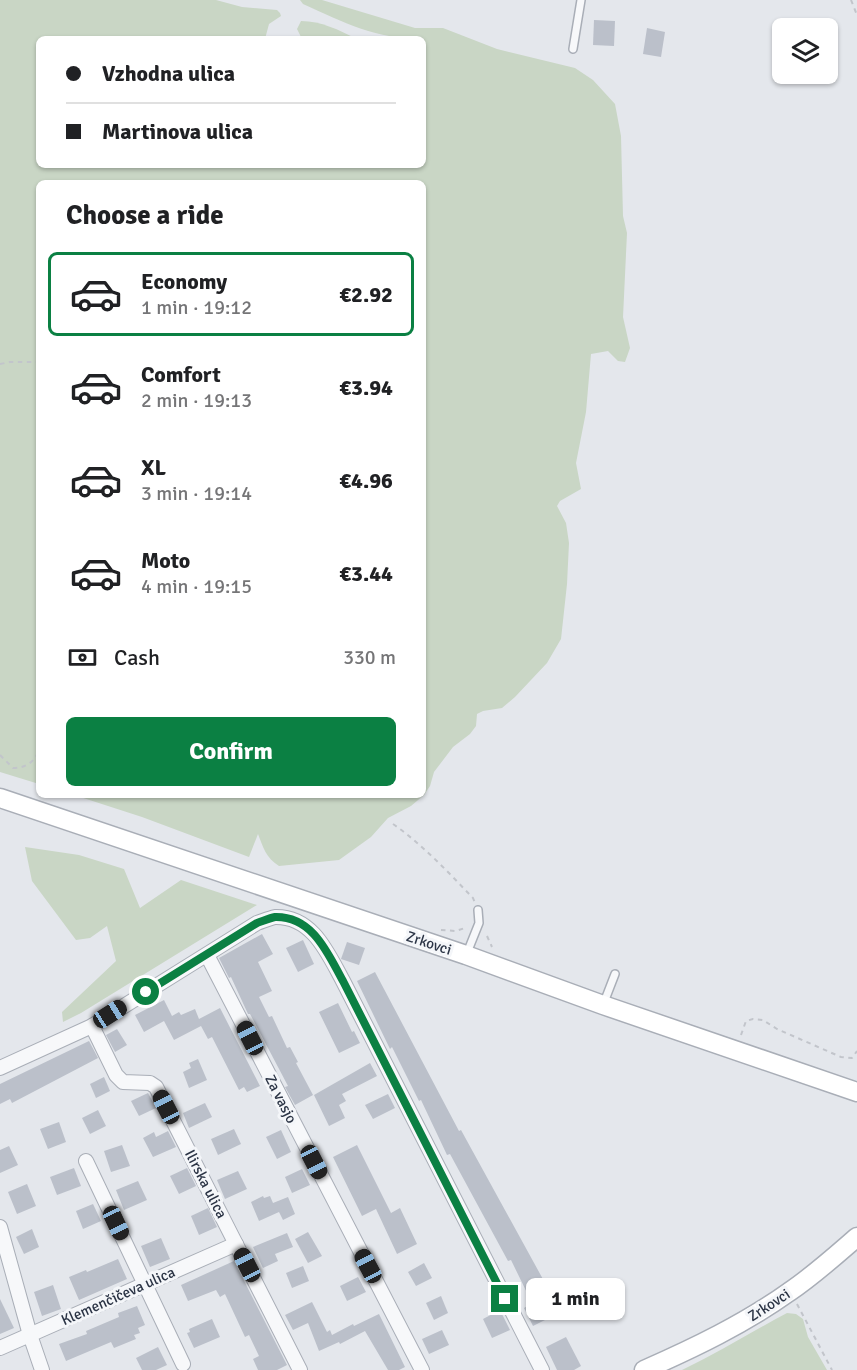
<!DOCTYPE html>
<meta charset="utf-8">
<style>
:root{--surface:#fff;--page:#f2f2f2;--text:#202124;--muted:#757577;--line:#e0e0e0;--accent:#0b8043}
body{margin:0;font-family:Signika,sans-serif;background:var(--page);color:var(--text);height:100vh;display:flex;flex-direction:column;font-size:22px;white-space:nowrap}
*{box-sizing:border-box;margin:0}
p{font-size:20px;color:var(--muted)}
.icon{flex:none;width:33px;height:33px;fill:none;stroke:currentColor;stroke-width:2;stroke-linecap:round;stroke-linejoin:round}
.map{position:relative;flex:1;overflow:hidden}
.side{position:absolute;left:36px;top:180px;width:390px;height:618px;display:flex;flex-direction:column;background:var(--surface);border-radius:9px;box-shadow:0 2px 4px #0004}
.side>*{flex:none}
.guide{position:absolute;left:36px;top:36px;width:390px;height:132px;border-radius:9px;box-shadow:0 2px 4px #0004;display:grid;align-content:center;height:132px;padding:0 30px;background:var(--surface)}
.controls{position:absolute;left:772px;top:18px;display:grid;gap:12px}
.controls a{display:grid;place-items:center;width:66px;height:66px;border-radius:9px;background:var(--surface);box-shadow:0 2px 4px #0004;font-size:30px}
.end{position:absolute;width:27px;height:27px;margin:-14px;border:8px solid #0b8043;background:#fff;box-shadow:0 0 0 3px #fff}
.from{border-radius:50%}
.bubble{position:absolute;height:42px;border-radius:9px;background:var(--surface);box-shadow:0 2px 4px #0004;font-size:20px;font-weight:700;line-height:42px;text-align:center}
.car{position:absolute;width:18px;height:36px;margin:-18px -9px;border-radius:8px;box-shadow:0 0 4px 2px #0007;background:linear-gradient(#222 24%,#8ab4d8 0 40%,#222 0 76%,#8ab4d8 0 86%,#222 0)}
.guide b{display:flex;align-items:center;gap:21px;height:57px;font-size:22px}
.guide b+b{border-top:2px solid var(--line)}
.guide i{width:15px;height:15px;background:var(--text)}
ul{padding:0;list-style:none}
li{display:flex;align-items:center;gap:18px;height:84px;margin:0 12px 9px;padding:0 18px;border:3px solid transparent;border-radius:9px}
li div{flex:1}
li b{display:block;font-size:22px}
li em{font-style:normal;font-weight:700}
li.selected{border-color:var(--accent)}
li>.icon{width:54px;height:54px;stroke-width:1.5}
h2{padding:0 30px;font-size:27px;line-height:72px}
.pay{display:flex;align-items:center;gap:15px;height:66px;padding:0 30px;font-size:22px}
.pay p{margin-inline-start:auto}
.cta{display:flex;gap:12px;margin-top:auto;padding:12px 30px}
.cta a{flex:1;height:69px;border-radius:9px;background:var(--accent);color:#fff;font-size:24px;font-weight:700;line-height:69px;text-align:center}
.map>svg:first-child{display:block}
</style>
<div class="map">
<svg width="857" height="1370" viewBox="0 0 857 1370">
<rect width="100%" height="100%" fill="#e4e7ec"/>
<!-- green -->
<g fill="#c9d6c5">
<path d="M0,0H216L242,7L277,10L280,13L281,16L269,24L265,39H39V165H423V39C376,39 345,23 303,4L300,0H322L415,28H443L497,49L575,68L593,80L615,104L621,136L623,216L627,233L623,317L630,348L625,362L618,361L608,351L591,354L586,412L576,463L581,489L560,501L557,506L566,523L569,543L567,584L561,639L547,663L515,697L502,708L483,711L477,714L476,726L470,734L453,747L434,772L430,786L424,795L411,806L388,818L371,837L339,860L279,866C266,858 263,847 258,834L249,857L142,817L74,795H423V183H39V784L0,772Z"/>
<path d="M301,21C321,21 339,30 357,39H302L297,29Z"/>
<path d="M25,847L79,855L124,869L140,908L181,880L257,905L81,1013L63,1022L62,1012L116,961L107,926L90,938L76,940L32,881Z"/>
<path d="M787,1313L796,1314L803,1319L808,1337L827,1370H682C718,1353 751,1332 787,1313Z"/>
</g>
<!-- building -->
<g fill="#bbc0ca">
<path d="M594,20L615,21L614,46L593,45Z"/>
<path d="M647,28L665,32L661,57L643,54Z"/>
<path d="M262,934L273,954L258,962L272,991L259,997L269,1017L272,1016L287,1048L290,1047L298,1062L296,1063L313,1095L295,1105L285,1087L288,1086L250,1014H248L231,977L229,978L219,958Z"/>
<path d="M303,940L314,964L298,972L286,948Z"/>
<path d="M347,942L365,948L359,965L341,959Z"/>
<path d="M375,972L459,1131L461,1130L561,1312L533,1326L524,1308L532,1303L511,1260L508,1261L450,1154L447,1155L421,1100L419,1101L392,1047L390,1049L357,981Z"/>
<path d="M164,1000L172,1016L179,1012L181,1015L195,1009L199,1019L220,1008L260,1086L247,1092L244,1087L239,1090L212,1037L208,1039L201,1026L174,1040L164,1021L144,1032L135,1015Z"/>
<path d="M338,1003L352,1032L354,1031L360,1043L339,1053L319,1012Z"/>
<path d="M117,1029L127,1045L115,1052L106,1035Z"/>
<path d="M89,1041L98,1058L12,1103L10,1099L0,1104V1084Z"/>
<path d="M198,1059L207,1080L189,1088L183,1072L191,1068L189,1063Z"/>
<path d="M370,1063L377,1076L342,1094L346,1101L339,1105L345,1118L329,1126L314,1095Z"/>
<path d="M104,1077L110,1091L96,1098L90,1084Z"/>
<path d="M148,1093L156,1108L139,1116L131,1101Z"/>
<path d="M388,1094L395,1108L373,1119L365,1105Z"/>
<path d="M205,1103L212,1117L189,1128L183,1113Z"/>
<path d="M98,1110L106,1126L90,1134L82,1118Z"/>
<path d="M59,1122L66,1142L48,1149L40,1129Z"/>
<path d="M234,1129L241,1144L218,1155L211,1139Z"/>
<path d="M281,1130L291,1152L277,1159L266,1137Z"/>
<path d="M168,1131L176,1147L153,1157L143,1138L154,1132L156,1137Z"/>
<path d="M122,1145L130,1166L111,1172L104,1151Z"/>
<path d="M357,1145L391,1213L400,1208L417,1244L397,1254L376,1209L362,1216L333,1157Z"/>
<path d="M9,1146L18,1165L0,1173V1150Z"/>
<path d="M74,1168L81,1186L57,1195L50,1177Z"/>
<path d="M187,1168L196,1186L179,1194L170,1176Z"/>
<path d="M302,1169L310,1185L292,1193L285,1177Z"/>
<path d="M238,1171L247,1189L225,1199L217,1180Z"/>
<path d="M138,1181L147,1200L124,1210L116,1190Z"/>
<path d="M27,1184L36,1206L17,1214L8,1192Z"/>
<path d="M263,1196L264,1198L270,1196L273,1203L288,1197L295,1214L283,1220L279,1212L259,1221L251,1202Z"/>
<path d="M93,1204L101,1221L83,1229L76,1211Z"/>
<path d="M208,1208L217,1227L199,1235L191,1216Z"/>
<path d="M32,1229L39,1247L24,1254L16,1237Z"/>
<path d="M308,1232L322,1256L308,1263L295,1239Z"/>
<path d="M287,1233L293,1247L275,1254L278,1261L263,1268L253,1247Z"/>
<path d="M161,1238L170,1259L150,1267L141,1246Z"/>
<path d="M118,1259L127,1279L79,1300L69,1277L86,1270L87,1272Z"/>
<path d="M234,1261L287,1365L277,1370H258L253,1359L259,1356L249,1335L245,1337L225,1294L220,1297L216,1290L188,1301L181,1285Z"/>
<path d="M424,1263L432,1278L416,1286L408,1272Z"/>
<path d="M303,1266L309,1281L292,1288L286,1273Z"/>
<path d="M358,1277L366,1292L347,1301L340,1286Z"/>
<path d="M53,1285L61,1309L42,1316L34,1292Z"/>
<path d="M441,1296L448,1313L434,1320L426,1303Z"/>
<path d="M0,1299L14,1328L0,1334Z"/>
<path d="M312,1302L327,1332L330,1330L332,1335L353,1324L354,1326L379,1314L405,1367L399,1370H388L365,1331L340,1344L339,1342L319,1351L308,1323L293,1330L285,1315Z"/>
<path d="M137,1306L145,1325L138,1328L140,1333L134,1335L136,1339L114,1348L111,1342L66,1361L59,1344L87,1334L86,1331L119,1317L118,1313Z"/>
<path d="M500,1310L510,1330L492,1338L483,1319Z"/>
<path d="M212,1319L220,1337L194,1348L187,1333L190,1332L189,1329Z"/>
<path d="M442,1330L449,1345L429,1354L422,1339Z"/>
<path d="M566,1337L581,1366L574,1370H557L546,1347Z"/>
<path d="M158,1347L167,1365L156,1370H142L136,1358Z"/>
</g>
<g fill="none" stroke-linecap="round" stroke-linejoin="round">
<defs>
<g id="lane">
<path d="M573,49L581,0"/>
<path d="M467,953L479,923L478,910"/>
<path d="M603,1005L615,974"/>
</g>
<g id="street">
<path d="M207,955L422,1370"/>
<path d="M92,1026L116,1075L123,1082L150,1083L156,1087L300,1370"/>
<path d="M0,1068L92,1026L257,923C263,921 270,918 275,917C313,916 328,954 343,981L542,1370"/>
<path d="M86,1161L183,1364"/>
<path d="M0,1227L30,1335L42,1370"/>
<path d="M0,1348L236,1244"/>
</g>
<g id="secondary">
<path d="M0,798L466,955L603,1005L857,1092"/>
<path d="M644,1370C694,1348 744,1324 789,1292C813,1276 835,1256 857,1237"/>
</g>
</defs>
<!-- lane casing -->
<use href="#lane" stroke="#a9aeb7" stroke-width="10"/>
<!-- street casing -->
<use href="#street" stroke="#a9aeb7" stroke-width="16"/>
<!-- secondary casing -->
<use href="#secondary" stroke="#a9aeb7" stroke-width="21"/>
<!-- path -->
<g stroke="#c2c5cb" stroke-width="2" stroke-dasharray="4.5 4.5" stroke-linecap="butt">
<path d="M851,0L857,15"/>
<path d="M0,364L10,362H39"/>
<path d="M0,755L13,768C26,768 34,762 39,751"/>
<path d="M393,824C423,845 448,872 473,898L475,903"/>
<path d="M441,930L456,931L465,928"/>
<path d="M487,936L492,947"/>
<path d="M741,1035L746,1021L753,1019L763,1020L777,1029L841,1057L852,1058L857,1051"/>
<path d="M797,1304L832,1370"/>
</g>
<!-- lane -->
<use href="#lane" stroke="#f7f8fa" stroke-width="7"/>
<!-- street -->
<use href="#street" stroke="#f7f8fa" stroke-width="14"/>
<!-- secondary -->
<use href="#secondary" stroke="#fff" stroke-width="18"/>
</g>
<g fill="none" stroke-linecap="round" stroke-linejoin="round">
<!-- route -->
<path stroke="#0b8043" stroke-width="8" d="M146,992L257,923C263,921 270,918 275,917C313,916 328,954 343,981L505,1299"/>
</g>
<g text-anchor="middle" dominant-baseline="central" stroke-width="6" stroke-linejoin="round" paint-order="stroke">
<!-- street labels -->
<g font-size="15" fill="#2b3445" stroke="#f4f6f9">
<text transform="translate(429 943) rotate(18)">Zrkovci</text>
<text transform="translate(281 1099) rotate(63)">Za vasjo</text>
<text transform="translate(206 1184) rotate(63)">Ilirska ulica</text>
<text transform="translate(118 1296) rotate(-24)">Klemenčičeva ulica</text>
<text transform="translate(769 1305) rotate(-33)">Zrkovci</text>
</g>
</g>
</svg>
<div class="controls">
<a><svg class="icon" aria-label="layers" viewBox="0 0 24 24"><path d="M12 4l9 5-9 5-9-5zM3 14l9 5 9-5"/></svg></a>
</div>
<i class="end from" style="left:146px;top:992px"></i>
<i class="end" style="left:505px;top:1299px"></i>
<div class="bubble" style="left:526px;top:1278px;width:99px">1 min</div>
<i class="car" style="left:110px;top:1014px;rotate:58deg"></i>
<i class="car" style="left:250px;top:1038px;rotate:333deg"></i>
<i class="car" style="left:166px;top:1107px;rotate:333deg"></i>
<i class="car" style="left:314px;top:1162px;rotate:153deg"></i>
<i class="car" style="left:116px;top:1223px;rotate:155deg"></i>
<i class="car" style="left:247px;top:1265px;rotate:333deg"></i>
<i class="car" style="left:368px;top:1266px;rotate:332deg"></i>
<div class="guide">
<b><i class="from"></i>Vzhodna ulica</b>
<b><i></i>Martinova ulica</b>
</div>
<section class="side">
<h2>Choose a ride</h2>
<ul>
<li class="selected"><svg class="icon" aria-label="car" viewBox="0 0 24 24"><path d="M5 17H2v-5l4-1 3-4h7l3 4 3 1v5h-3M9 17h6M6 11h13"/><circle cx="7" cy="17" r="2"/><circle cx="17" cy="17" r="2"/></svg><div><b>Economy</b><p>1 min · 19:12</p></div><em>€2.92</em></li>
<li><svg class="icon" aria-label="car" viewBox="0 0 24 24"><path d="M5 17H2v-5l4-1 3-4h7l3 4 3 1v5h-3M9 17h6M6 11h13"/><circle cx="7" cy="17" r="2"/><circle cx="17" cy="17" r="2"/></svg><div><b>Comfort</b><p>2 min · 19:13</p></div><em>€3.94</em></li>
<li><svg class="icon" aria-label="car" viewBox="0 0 24 24"><path d="M5 17H2v-5l4-1 3-4h7l3 4 3 1v5h-3M9 17h6M6 11h13"/><circle cx="7" cy="17" r="2"/><circle cx="17" cy="17" r="2"/></svg><div><b>XL</b><p>3 min · 19:14</p></div><em>€4.96</em></li>
<li><svg class="icon" aria-label="car" viewBox="0 0 24 24"><path d="M5 17H2v-5l4-1 3-4h7l3 4 3 1v5h-3M9 17h6M6 11h13"/><circle cx="7" cy="17" r="2"/><circle cx="17" cy="17" r="2"/></svg><div><b>Moto</b><p>4 min · 19:15</p></div><em>€3.44</em></li>
</ul>
<div class="pay"><svg class="icon" aria-label="cash" viewBox="0 0 24 24"><path d="M3 7h18v10H3z"/><circle cx="12" cy="12" r="2"/></svg>Cash<p>330 m</p></div>
<div class="cta"><a>Confirm</a></div>
</section>
</div>
